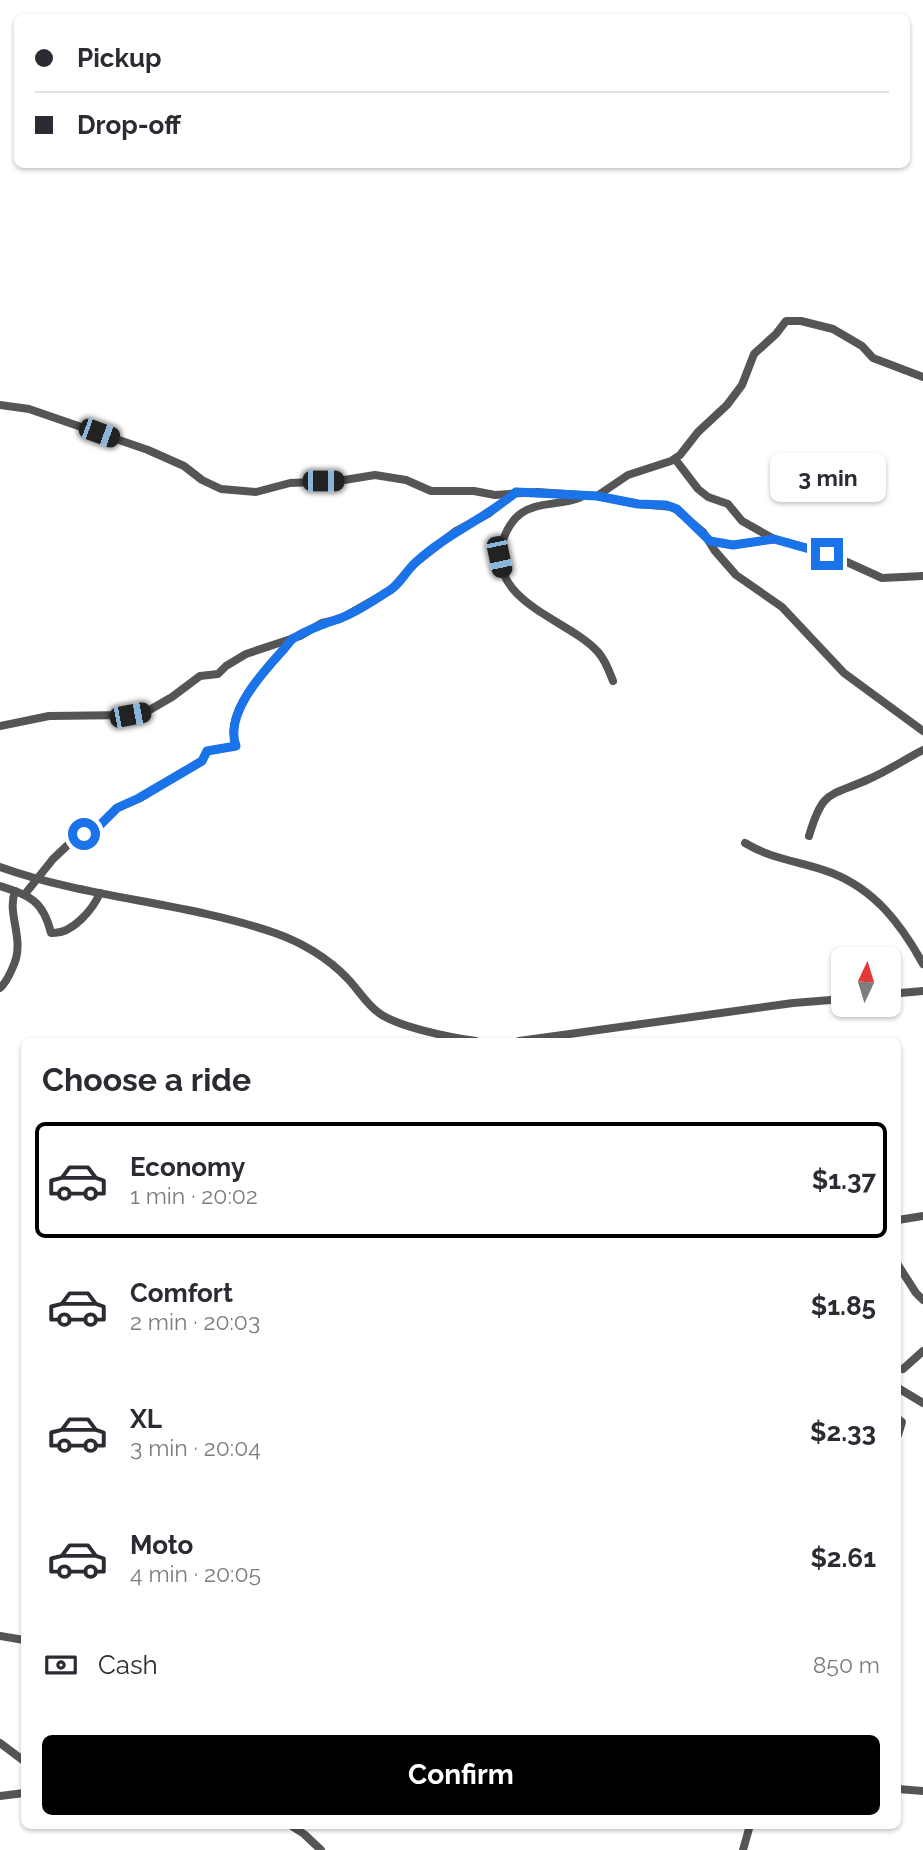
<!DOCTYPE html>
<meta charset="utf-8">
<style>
:root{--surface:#fff;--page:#f7f7f7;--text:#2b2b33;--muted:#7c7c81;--line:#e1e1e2;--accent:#000}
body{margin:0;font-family:Raleway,sans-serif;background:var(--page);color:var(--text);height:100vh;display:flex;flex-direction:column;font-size:26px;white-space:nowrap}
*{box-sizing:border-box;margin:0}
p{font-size:23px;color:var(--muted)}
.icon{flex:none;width:38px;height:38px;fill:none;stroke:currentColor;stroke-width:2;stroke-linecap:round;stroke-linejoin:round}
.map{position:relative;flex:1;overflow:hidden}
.details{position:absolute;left:21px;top:1038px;width:880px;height:791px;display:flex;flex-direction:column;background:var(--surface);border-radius:10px;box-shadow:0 2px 5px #0004}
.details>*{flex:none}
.hud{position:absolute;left:14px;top:14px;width:896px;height:154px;border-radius:10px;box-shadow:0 2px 5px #0004;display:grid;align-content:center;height:154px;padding:0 21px;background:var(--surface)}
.needle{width:46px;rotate:4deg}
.buttons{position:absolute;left:831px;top:947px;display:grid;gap:14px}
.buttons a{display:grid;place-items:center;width:70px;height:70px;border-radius:10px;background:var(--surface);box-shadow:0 2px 5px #0004;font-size:35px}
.end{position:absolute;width:32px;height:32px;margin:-16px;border:9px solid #1a73e8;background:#fff;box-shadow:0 0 0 4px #fff}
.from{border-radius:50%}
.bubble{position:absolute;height:49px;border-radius:10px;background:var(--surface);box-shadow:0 2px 5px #0004;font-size:23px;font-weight:700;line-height:49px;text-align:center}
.car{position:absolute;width:21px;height:42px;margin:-21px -10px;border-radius:9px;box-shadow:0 0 5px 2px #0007;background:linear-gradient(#222 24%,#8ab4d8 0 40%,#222 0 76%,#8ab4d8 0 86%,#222 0)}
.hud b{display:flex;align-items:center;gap:24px;height:66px;font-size:26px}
.hud b+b{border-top:2px solid var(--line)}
.hud i{width:18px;height:18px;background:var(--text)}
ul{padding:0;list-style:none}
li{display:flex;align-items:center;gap:21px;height:116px;margin:0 14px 10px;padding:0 7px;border:4px solid transparent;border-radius:10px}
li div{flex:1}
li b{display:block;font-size:26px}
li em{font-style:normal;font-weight:700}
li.current{border-color:var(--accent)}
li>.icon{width:63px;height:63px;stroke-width:1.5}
h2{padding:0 21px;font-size:32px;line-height:84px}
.pay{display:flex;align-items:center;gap:18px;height:77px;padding:0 21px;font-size:26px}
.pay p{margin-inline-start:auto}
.primary-button{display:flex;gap:14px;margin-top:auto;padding:14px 21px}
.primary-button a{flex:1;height:80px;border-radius:10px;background:var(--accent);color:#fff;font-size:28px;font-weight:700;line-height:80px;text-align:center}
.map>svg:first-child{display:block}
</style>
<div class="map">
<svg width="923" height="1850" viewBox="0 0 923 1850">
<rect width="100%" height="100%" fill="#fff"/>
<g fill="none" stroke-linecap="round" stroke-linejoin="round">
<!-- minor -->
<g stroke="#555" stroke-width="8">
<path d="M0,405L29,409L148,450L184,466L202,480L221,489L256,492L290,483L338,481L375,475L406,480L431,491H474L495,495L537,492L597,496L638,504L673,507L703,532L715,551L736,575L782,607L844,673L923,731"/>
<path d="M675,459L698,489L708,497L728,504L742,521L774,539"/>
<path d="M597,496L628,475L671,461L680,455L698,432L727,405L742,385L754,354L776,334L786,321H801L833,329L862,346L873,358L923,377"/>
<path d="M581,497C561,506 535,501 519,515C510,522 503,537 501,547C492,604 570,620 598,652C606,661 609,671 613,681"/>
<path d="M710,541L733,545L774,539L827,553L882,578L923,576"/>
<path d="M0,726L49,716L130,715L146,712L172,697L200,676L218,674L226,666L246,654L300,636L322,623L340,619L391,590L415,563L456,531L488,514L516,492"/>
<path d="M809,836C823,789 829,797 869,779C888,771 905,759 923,750"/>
<path d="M745,843C775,861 802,861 832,873C875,890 901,924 923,964"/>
<path d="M0,867C89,899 186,902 275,933C301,942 328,958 347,978C358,989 366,1004 379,1013C398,1027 452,1038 476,1041"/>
<path d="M0,886C30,896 43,900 51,933C72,935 93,909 100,893"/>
<path d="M25,894L53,859L72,841L97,828L117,808L140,798L202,761L207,751L236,746C222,708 272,666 293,638"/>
<path d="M0,988C6,983 9,976 12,969C27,940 6,916 15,891"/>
<path d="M889,994L923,991"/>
<path d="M519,1041L793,1003L844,999"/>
<path d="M898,1220L923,1216"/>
<path d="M898,1265L916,1293L923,1300"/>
<path d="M903,1369L923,1351"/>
<path d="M898,1388L923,1403"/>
<path d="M898,1419L902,1422L898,1435"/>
<path d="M0,1636L24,1640"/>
<path d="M0,1743L24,1761"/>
<path d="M898,1789L923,1791"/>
<path d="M0,1796L24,1793"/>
<path d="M290,1825L304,1834L321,1850"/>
<path d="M743,1850L750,1825"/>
</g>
</g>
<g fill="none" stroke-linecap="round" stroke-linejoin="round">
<!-- route -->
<path stroke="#1a73e8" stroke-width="9" d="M84,834L97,828L117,808L139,798L202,761L207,751L236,746C224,714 263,672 283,650C287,646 290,640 294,638C307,630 323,624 338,619C356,613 374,600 390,590C400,584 406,571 415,563C446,534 485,519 516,492L597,496L638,504L666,505L677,509L710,541L733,545L774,539L827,554"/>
</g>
</svg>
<div class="buttons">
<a><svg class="needle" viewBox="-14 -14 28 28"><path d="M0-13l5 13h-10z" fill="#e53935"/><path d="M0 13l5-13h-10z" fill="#7c7c81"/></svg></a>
</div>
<i class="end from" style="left:84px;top:834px"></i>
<i class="end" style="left:827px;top:554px"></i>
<div class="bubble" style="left:770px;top:453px;width:116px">3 min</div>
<i class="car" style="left:99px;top:433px;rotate:110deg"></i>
<i class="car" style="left:323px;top:481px;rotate:90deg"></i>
<i class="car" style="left:499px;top:557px;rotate:168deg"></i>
<i class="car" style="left:130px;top:715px;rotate:79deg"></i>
<div class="hud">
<b><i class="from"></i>Pickup</b>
<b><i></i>Drop-off</b>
</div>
<section class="details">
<h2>Choose a ride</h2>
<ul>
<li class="current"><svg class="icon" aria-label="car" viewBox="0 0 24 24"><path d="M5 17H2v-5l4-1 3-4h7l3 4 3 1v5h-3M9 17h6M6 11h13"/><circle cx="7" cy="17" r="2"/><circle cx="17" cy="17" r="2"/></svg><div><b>Economy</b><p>1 min · 20:02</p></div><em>$1.37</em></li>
<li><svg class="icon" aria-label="car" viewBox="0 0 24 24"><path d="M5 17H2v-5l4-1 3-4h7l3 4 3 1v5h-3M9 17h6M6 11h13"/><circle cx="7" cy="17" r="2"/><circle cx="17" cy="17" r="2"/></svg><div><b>Comfort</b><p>2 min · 20:03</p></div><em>$1.85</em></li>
<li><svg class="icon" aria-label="car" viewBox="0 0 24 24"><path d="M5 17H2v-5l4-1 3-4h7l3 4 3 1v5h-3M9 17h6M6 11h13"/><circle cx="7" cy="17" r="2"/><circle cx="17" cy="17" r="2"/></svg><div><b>XL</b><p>3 min · 20:04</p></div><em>$2.33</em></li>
<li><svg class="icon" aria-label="car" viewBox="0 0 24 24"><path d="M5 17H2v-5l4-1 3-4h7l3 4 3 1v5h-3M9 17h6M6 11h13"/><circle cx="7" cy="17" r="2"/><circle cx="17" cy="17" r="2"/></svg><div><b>Moto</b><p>4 min · 20:05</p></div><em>$2.61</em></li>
</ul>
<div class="pay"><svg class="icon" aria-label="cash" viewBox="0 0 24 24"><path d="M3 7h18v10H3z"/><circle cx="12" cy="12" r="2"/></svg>Cash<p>850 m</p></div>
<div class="primary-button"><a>Confirm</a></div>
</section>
</div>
